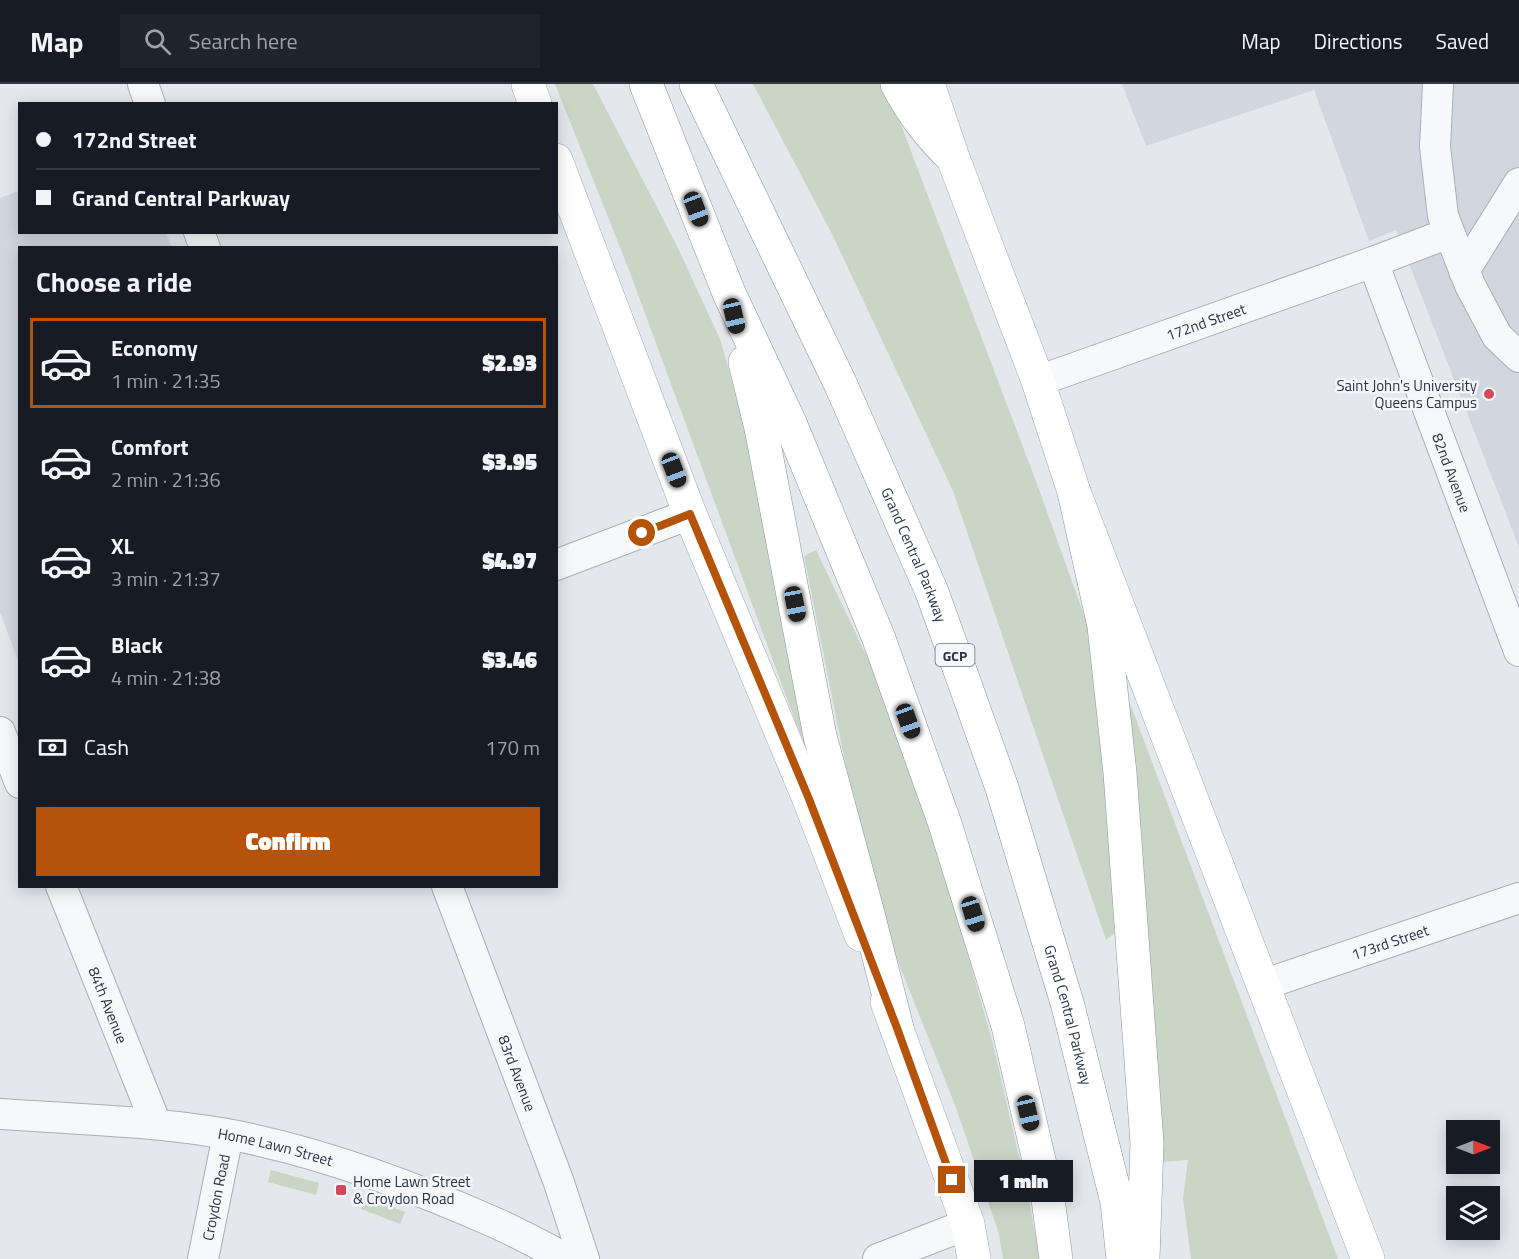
<!DOCTYPE html>
<meta charset="utf-8">
<style>
:root{--surface:#171b24;--page:#20242c;--text:#f1f3f6;--muted:#9ea1a6;--line:#363941;--accent:#b45309}
body{margin:0;font-family:"Titillium Web",sans-serif;background:var(--page);color:var(--text);height:100vh;display:flex;flex-direction:column;font-size:22px;white-space:nowrap}
*{box-sizing:border-box;margin:0}
p{font-size:20px;color:var(--muted)}
.icon{flex:none;width:33px;height:33px;fill:none;stroke:currentColor;stroke-width:2;stroke-linecap:round;stroke-linejoin:round}
.map{position:relative;flex:1;overflow:hidden}
.panel{position:absolute;left:18px;top:162px;width:540px;height:642px;display:flex;flex-direction:column;background:var(--surface);border-radius:0px;box-shadow:0 3px 15px #0003}
.panel>*{flex:none}
.banner{position:absolute;left:18px;top:18px;width:540px;height:132px;border-radius:0px;box-shadow:0 3px 15px #0003;display:grid;align-content:center;height:132px;padding:0 18px;background:var(--surface)}
.needle{width:39px;rotate:90deg}
.tools{position:absolute;left:1446px;top:1036px;display:grid;gap:12px}
.tools a{display:grid;place-items:center;width:54px;height:54px;border-radius:0px;background:var(--surface);box-shadow:0 3px 15px #0003;font-size:30px}
.end{position:absolute;width:27px;height:27px;margin:-14px;border:8px solid #b45309;background:#fff;box-shadow:0 0 0 3px #fff}
.from{border-radius:50%}
.bubble{position:absolute;height:42px;border-radius:0px;background:var(--surface);box-shadow:0 3px 15px #0003;font-size:20px;font-weight:800;line-height:42px;text-align:center}
.car{position:absolute;width:18px;height:36px;margin:-18px -9px;border-radius:8px;box-shadow:0 0 4px 2px #0007;background:linear-gradient(#222 24%,#8ab4d8 0 40%,#222 0 76%,#8ab4d8 0 86%,#222 0)}
.banner b{display:flex;align-items:center;gap:21px;height:57px;font-size:22px}
.banner b+b{border-top:2px solid var(--line)}
.banner i{width:15px;height:15px;background:var(--text)}
ul{padding:0;list-style:none}
li{display:flex;align-items:center;gap:18px;height:90px;margin:0 12px 9px;padding:0 6px;border:3px solid transparent;border-radius:0px}
li div{flex:1}
li b{display:block;font-size:22px}
li em{font-style:normal;font-weight:800}
li.active{border-color:var(--accent)}
li>.icon{width:54px;height:54px;stroke-width:1.5}
h2{padding:0 18px;font-size:27px;line-height:72px}
.pay{display:flex;align-items:center;gap:15px;height:66px;padding:0 18px;font-size:22px}
.pay p{margin-inline-start:auto}
.action{display:flex;gap:12px;margin-top:auto;padding:12px 18px}
.action a{flex:1;height:69px;border-radius:0px;background:var(--accent);color:#fff;font-size:24px;font-weight:800;line-height:69px;text-align:center}
header{display:flex;align-items:center;gap:36px;box-sizing:border-box;height:84px;padding:0 30px;background:var(--surface);border-bottom:2px solid var(--line)}
header strong{font-size:28px}
nav{display:flex;gap:33px;margin-inline-start:auto;font-size:21px}
.search{width:420px;height:54px;background:var(--page);display:flex;align-items:center;gap:15px;box-sizing:border-box;padding:0 21px;border-radius:0px;color:var(--muted);font-size:22px}
.map>svg:first-child{display:block}
</style>
<header>
<strong>Map</strong>
<div class="search"><svg class="icon" aria-label="search" viewBox="0 0 24 24"><circle cx="10" cy="10" r="6"/><path d="M15 15l6 6"/></svg>Search here</div>
<nav><a>Map</a><a>Directions</a><a>Saved</a></nav>
</header>
<div class="map">
<svg width="1519" height="1175" viewBox="0 0 1519 1175">
<rect width="100%" height="100%" fill="#e4e7ec"/>
<!-- built -->
<g fill="#d2d6de">
<path d="M1122,0H1519V463L1396,146L1369,157L1314,6L1146,62Z"/>
<path d="M19,107L20,148L166,149L172,163L20,164L19,579L0,528V114Z"/>
</g>
<!-- green -->
<g fill="#c9d6c5">
<path d="M555,0H593L676,160L720,255L751,360L820,704L629,186Z"/>
<path d="M753,0H882L900,38L1037,400L1084,531L1102,590L1118,846L1106,856L953,407L832,150Z"/>
<path d="M816,466L882,604L939,768L993,960L1028,1112L1040,1175H1003L999,1150L955,1021L889,855L864,773L804,472Z"/>
<path d="M1128,614L1338,1175H1191L1183,1114L1188,1076L1162,1078Z"/>
<path d="M271,1086L319,1099L316,1111L268,1098Z"/>
<path d="M365,1113L405,1128L400,1140L361,1125Z"/>
</g>
<g fill="none" stroke-linecap="round" stroke-linejoin="round">
<defs>
<g id="minor">
<path d="M143,0L150,20"/>
<path d="M1438,0L1435,63L1443,132L1470,201L1497,252L1519,273"/>
<path d="M199,148L205,164"/>
<path id="s1" d="M1373,178L1519,567"/>
<path d="M1464,187L1519,99"/>
<path id="s2" d="M1038,297L1373,178L1449,149"/>
<path d="M556,481L690,430"/>
<path d="M0,648L20,699"/>
<path id="s3" d="M61,802L156,1040"/>
<path id="s4" d="M447,802L558,1096L584,1175"/>
<path id="s5" d="M1262,901L1519,814"/>
<path id="s6" d="M0,1030C76,1035 152,1037 227,1050C318,1067 413,1102 498,1140C522,1151 544,1163 567,1175"/>
<path id="s7" d="M203,1175L228,1051"/>
<path d="M878,1175L968,1140"/>
</g>
<g id="major">
<path d="M528,0L535,20"/>
<path d="M928,0L953,74L1038,297L1074,408L1368,1175"/>
<path d="M556,76L690,430L809,715L861,851"/>
<path d="M887,918L968,1140L974,1175"/>
</g>
<g id="highway">
<path d="M646,0L729,209L790,339L879,555L945,740L1008,942L1048,1115L1056,1175"/>
<path id="s8" d="M696,0L840,299L932,508L1002,704L1068,922L1117,1118L1123,1175"/>
<path d="M897,0C913,30 929,51 953,74"/>
<path d="M745,278L761,344L820,652L867,826L897,944"/>
<path d="M1074,408L1104,542L1120,689L1147,1059L1143,1175"/>
</g>
</defs>
<!-- minor casing -->
<use href="#minor" stroke="#a9aeb7" stroke-width="32"/>
<!-- major casing -->
<use href="#major" stroke="#a3abb8" stroke-width="34"/>
<!-- highway casing -->
<use href="#highway" stroke="#8b94a3" stroke-width="34"/>
<!-- minor -->
<use href="#minor" stroke="#f7f8fa" stroke-width="30"/>
<!-- major -->
<use href="#major" stroke="#fff" stroke-width="33"/>
<!-- highway -->
<use href="#highway" stroke="#fff" stroke-width="33"/>
</g>
<g fill="none" stroke-linecap="round" stroke-linejoin="round">
<!-- route -->
<path stroke="#b45309" stroke-width="8" d="M642,449L690,430L809,715L897,944L952,1096"/>
</g>
<!-- markers -->
<g fill="#d1495b" stroke="#f4f6f9" stroke-width="2">
<circle cx="1489" cy="310" r="6"/>
<rect x="335" y="1100" width="12" height="12" rx="3"/>
</g>
<g text-anchor="middle" dominant-baseline="central" stroke-width="5" stroke-linejoin="round" paint-order="stroke">
<!-- shield labels -->
<rect fill="#f4f6f9" stroke="#676e7b" stroke-width="1.5" x="935.5" y="560" width="39" height="22" rx="4.5"/>
<g font-size="14" font-weight="bold" fill="#2b3445">
<text x="955" y="571">GCP</text>
</g>
<!-- street labels -->
<g font-size="15" fill="#2b3445" stroke="#f4f6f9">
<text stroke="none"><textPath href="#s2" startOffset="178">172nd Street</textPath></text>
<text stroke="none"><textPath href="#s1" startOffset="225">82nd Avenue</textPath></text>
<text stroke="none"><textPath href="#s8" startOffset="519">Grand Central Parkway</textPath></text>
<text stroke="none"><textPath href="#s5" startOffset="135">173rd Street</textPath></text>
<text stroke="none"><textPath href="#s3" startOffset="128">84th Avenue</textPath></text>
<text stroke="none"><textPath href="#s8" startOffset="1005">Grand Central Parkway</textPath></text>
<text stroke="none"><textPath href="#s4" startOffset="200">83rd Avenue</textPath></text>
<text stroke="none"><textPath href="#s6" startOffset="278">Home Lawn Street</textPath></text>
<text stroke="none"><textPath href="#s7" startOffset="63">Croydon Road</textPath></text>
</g>
<!-- poi labels -->
<g font-size="15" fill="#2b3445" stroke="#f4f6f9" text-anchor="end">
<text x="1477" y="301">Saint John's University<tspan x="1477" dy="17">Queens Campus</tspan></text>
<text x="353" y="1097" text-anchor="start">Home Lawn Street<tspan x="353" dy="17">&amp; Croydon Road</tspan></text>
</g>
</g>
</svg>
<div class="tools">
<a><svg class="needle" viewBox="-14 -14 28 28"><path d="M0-13l5 13h-10z" fill="#e53935"/><path d="M0 13l5-13h-10z" fill="#9ea1a6"/></svg></a>
<a><svg class="icon" aria-label="layers" viewBox="0 0 24 24"><path d="M12 4l9 5-9 5-9-5zM3 14l9 5 9-5"/></svg></a>
</div>
<i class="end from" style="left:642px;top:449px"></i>
<i class="end" style="left:952px;top:1096px"></i>
<div class="bubble" style="left:974px;top:1076px;width:99px">1 min</div>
<i class="car" style="left:696px;top:125px;rotate:159deg"></i>
<i class="car" style="left:734px;top:232px;rotate:167deg"></i>
<i class="car" style="left:674px;top:386px;rotate:159deg"></i>
<i class="car" style="left:795px;top:520px;rotate:169deg"></i>
<i class="car" style="left:908px;top:637px;rotate:160deg"></i>
<i class="car" style="left:973px;top:830px;rotate:163deg"></i>
<i class="car" style="left:1028px;top:1029px;rotate:167deg"></i>
<div class="banner">
<b><i class="from"></i>172nd Street</b>
<b><i></i>Grand Central Parkway</b>
</div>
<section class="panel">
<h2>Choose a ride</h2>
<ul>
<li class="active"><svg class="icon" aria-label="car" viewBox="0 0 24 24"><path d="M5 17H2v-5l4-1 3-4h7l3 4 3 1v5h-3M9 17h6M6 11h13"/><circle cx="7" cy="17" r="2"/><circle cx="17" cy="17" r="2"/></svg><div><b>Economy</b><p>1 min · 21:35</p></div><em>$2.93</em></li>
<li><svg class="icon" aria-label="car" viewBox="0 0 24 24"><path d="M5 17H2v-5l4-1 3-4h7l3 4 3 1v5h-3M9 17h6M6 11h13"/><circle cx="7" cy="17" r="2"/><circle cx="17" cy="17" r="2"/></svg><div><b>Comfort</b><p>2 min · 21:36</p></div><em>$3.95</em></li>
<li><svg class="icon" aria-label="car" viewBox="0 0 24 24"><path d="M5 17H2v-5l4-1 3-4h7l3 4 3 1v5h-3M9 17h6M6 11h13"/><circle cx="7" cy="17" r="2"/><circle cx="17" cy="17" r="2"/></svg><div><b>XL</b><p>3 min · 21:37</p></div><em>$4.97</em></li>
<li><svg class="icon" aria-label="car" viewBox="0 0 24 24"><path d="M5 17H2v-5l4-1 3-4h7l3 4 3 1v5h-3M9 17h6M6 11h13"/><circle cx="7" cy="17" r="2"/><circle cx="17" cy="17" r="2"/></svg><div><b>Black</b><p>4 min · 21:38</p></div><em>$3.46</em></li>
</ul>
<div class="pay"><svg class="icon" aria-label="cash" viewBox="0 0 24 24"><path d="M3 7h18v10H3z"/><circle cx="12" cy="12" r="2"/></svg>Cash<p>170 m</p></div>
<div class="action"><a>Confirm</a></div>
</section>
</div>
